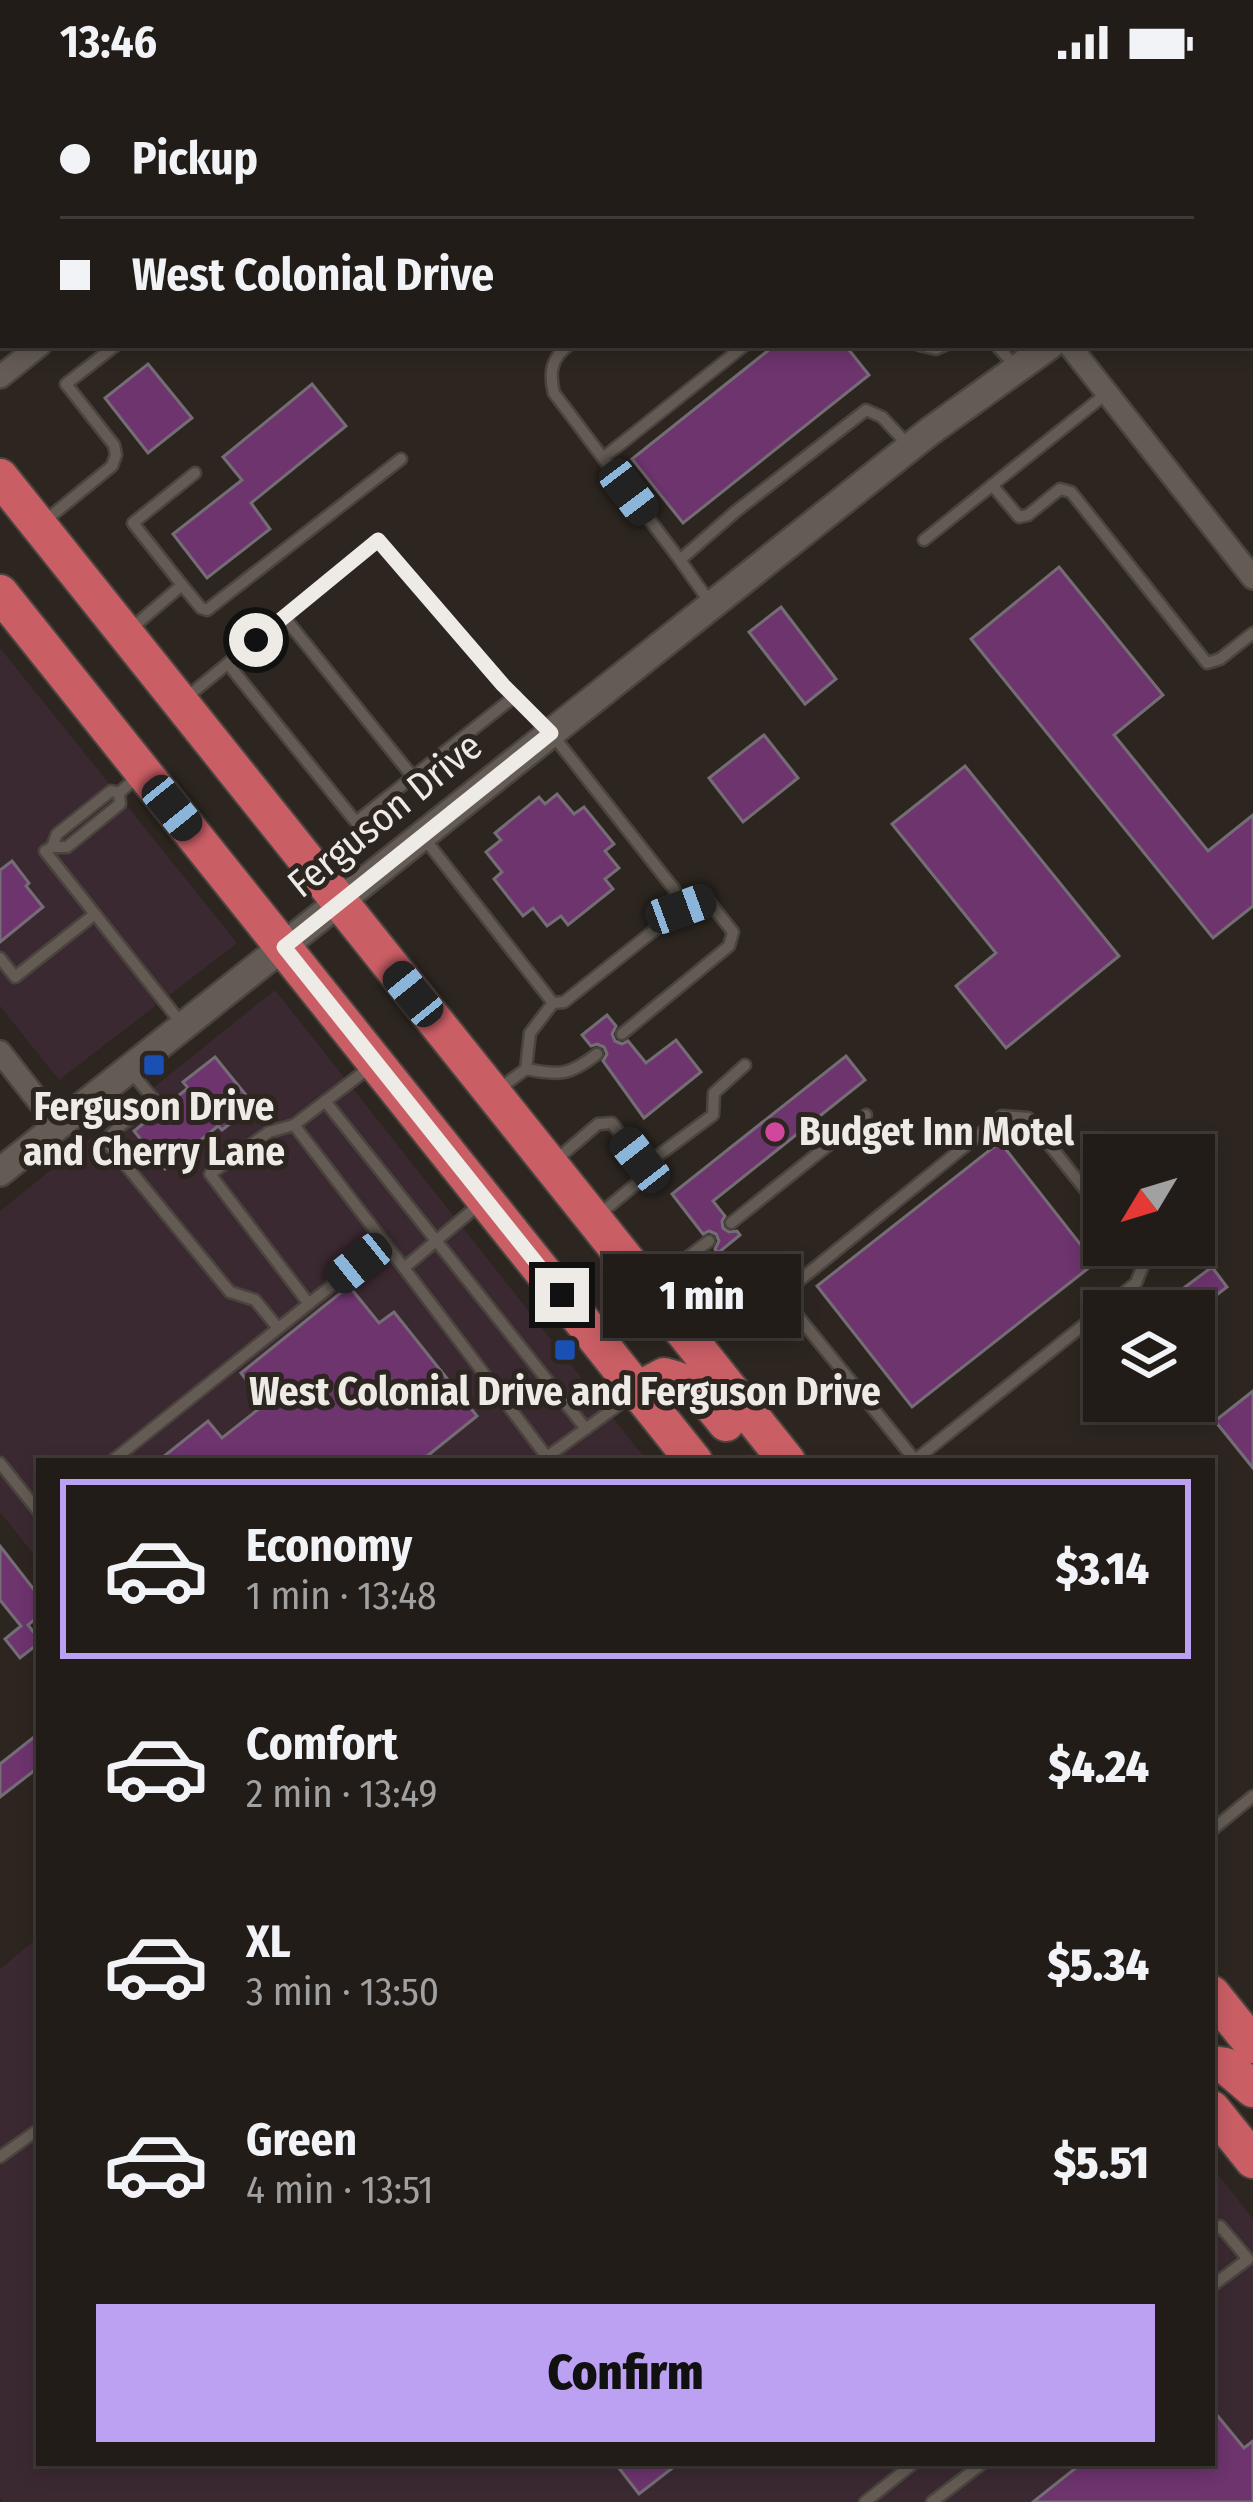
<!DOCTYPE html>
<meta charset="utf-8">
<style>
:root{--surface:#221c18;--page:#2a2521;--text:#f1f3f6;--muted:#a2a1a2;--line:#3f3a37;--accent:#bca0f2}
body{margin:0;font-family:"Fira Sans Condensed",sans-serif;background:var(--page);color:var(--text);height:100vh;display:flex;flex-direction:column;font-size:45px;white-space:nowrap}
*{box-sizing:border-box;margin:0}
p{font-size:39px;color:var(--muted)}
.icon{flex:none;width:66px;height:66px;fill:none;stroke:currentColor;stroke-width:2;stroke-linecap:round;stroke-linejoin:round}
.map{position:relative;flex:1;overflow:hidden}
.panel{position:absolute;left:36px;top:1374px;width:1179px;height:1008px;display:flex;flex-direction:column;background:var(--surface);border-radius:0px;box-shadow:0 6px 18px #0003,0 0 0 3px var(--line)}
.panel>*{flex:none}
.top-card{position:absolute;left:0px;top:0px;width:1254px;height:264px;box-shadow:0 6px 18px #0003,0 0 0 3px var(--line);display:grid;align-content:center;height:264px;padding:0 60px;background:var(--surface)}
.needle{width:78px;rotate:232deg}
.buttons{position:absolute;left:1083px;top:1050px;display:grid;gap:24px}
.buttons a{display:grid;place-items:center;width:132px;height:132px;border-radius:0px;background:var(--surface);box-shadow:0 6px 18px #0003,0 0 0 3px var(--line);font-size:60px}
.end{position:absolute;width:54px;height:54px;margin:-27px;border:15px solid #eeeae5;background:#111;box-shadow:0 0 0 6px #111}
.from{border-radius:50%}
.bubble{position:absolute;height:84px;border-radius:0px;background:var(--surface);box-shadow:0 6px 18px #0003,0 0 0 3px var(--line);font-size:39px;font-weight:800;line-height:84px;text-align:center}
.car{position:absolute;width:36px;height:72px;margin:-36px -18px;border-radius:15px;box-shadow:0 0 9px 3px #0007;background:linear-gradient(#222 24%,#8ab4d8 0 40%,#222 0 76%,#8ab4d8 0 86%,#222 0)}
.top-card b{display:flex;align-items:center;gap:42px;height:114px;font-size:45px}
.top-card b+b{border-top:3px solid var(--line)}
.top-card i{width:30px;height:30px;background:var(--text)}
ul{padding:21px 0 0;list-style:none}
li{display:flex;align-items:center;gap:36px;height:180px;margin:0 24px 18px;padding:0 36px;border:6px solid transparent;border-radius:0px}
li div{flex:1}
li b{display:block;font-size:45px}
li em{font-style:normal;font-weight:800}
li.selected{border-color:var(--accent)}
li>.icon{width:108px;height:108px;stroke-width:1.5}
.button{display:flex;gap:24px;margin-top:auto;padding:24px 60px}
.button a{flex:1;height:138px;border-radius:0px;background:var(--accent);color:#111;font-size:48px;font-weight:800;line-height:138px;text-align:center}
.status{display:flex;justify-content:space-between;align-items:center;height:84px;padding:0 60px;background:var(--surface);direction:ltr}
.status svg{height:33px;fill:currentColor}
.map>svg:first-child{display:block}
</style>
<div class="status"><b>13:46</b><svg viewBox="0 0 49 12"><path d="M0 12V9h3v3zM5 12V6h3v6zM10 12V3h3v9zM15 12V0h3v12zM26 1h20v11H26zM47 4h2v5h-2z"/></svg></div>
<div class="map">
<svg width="1253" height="2418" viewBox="0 0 1253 2418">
<rect width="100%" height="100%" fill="#2d2620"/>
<!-- commercial -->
<g fill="#3b2931">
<path d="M0,564L237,859L59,996L0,922Z"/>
<path d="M275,906L647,1377H39V1477L0,1428V1127Z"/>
<path d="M39,1853V2379H1212V2083L1253,2135V2418H3L0,2414V1885Z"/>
</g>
<!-- building -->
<g fill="#6d346e" stroke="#756d75" stroke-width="3">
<path d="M775,261H845L869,291L683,439L632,375Z"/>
<path d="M148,280L192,334L148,369L105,314Z"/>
<path d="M312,300L346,342L251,419L270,445L207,494L173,450L242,396L223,373Z"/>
<path d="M1059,483L1163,611L1114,651L1208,767L1253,731V822L1213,854L971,555Z"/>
<path d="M781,523L836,595L805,620L749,548Z"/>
<path d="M764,651L798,694L743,738L709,694Z"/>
<path d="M965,682L1119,872L1006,964L956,902L996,869L892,740Z"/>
<path d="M557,710L574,730L584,723L614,760L605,767L619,784L605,795L613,805L568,841L561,832L547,842L533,824L523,832L494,795L502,788L486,768L501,756L495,749L539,713L545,720Z"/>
<path d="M12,777L29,799L26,802L43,823L0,858V786Z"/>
<path d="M607,931L616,942L612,950L615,957L622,960L628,957L646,979L676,956L701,988L644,1034L603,977L607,970L604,963L597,960L591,962L582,951Z"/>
<path d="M846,972L865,996L713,1117L725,1132L722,1137L723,1144L729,1148L737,1147L740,1151L718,1169L715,1165L719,1157L716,1150L709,1147L703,1150L672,1110Z"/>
<path d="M215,973L254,1021L222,1046L218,1042L165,1085L134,1047L188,1004L183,998Z"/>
<path d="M1000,1058L1095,1179L912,1323L817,1202Z"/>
<path d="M1212,1183L1227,1203L1197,1226L1181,1206Z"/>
<path d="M349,1202L379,1239L394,1228L477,1332L421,1377H158L208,1337L222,1354L265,1320L241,1289Z"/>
<path d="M1253,1307V1384L1215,1337Z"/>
<path d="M0,1462L39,1512V1532L28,1541L39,1555V1559L20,1574L5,1555L21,1542L0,1516Z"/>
<path d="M39,1649V1683L0,1713V1680Z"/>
<path d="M1212,2325L1244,2364L1253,2357V2418H1033L1082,2379H1212Z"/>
<path d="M615,2379H679L639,2410Z"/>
</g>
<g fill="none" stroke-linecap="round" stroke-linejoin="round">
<defs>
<g id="service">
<path d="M1142,0L1145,3"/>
<path d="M0,74L3,73"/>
<path d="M569,261C551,274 549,289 554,309L680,476"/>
<path d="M919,261L936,265L945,261"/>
<path d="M996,261L1015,282"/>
<path d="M603,374L745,261"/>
<path d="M992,401L1019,433L1028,431L1060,405L1071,408L1207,579L1220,575L1253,549"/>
<path d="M46,436L112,382L116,371L114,361L66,300L116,261"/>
<path d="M924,456L1107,309"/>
<path d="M182,501L201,524L207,526L401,375"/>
<path d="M711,520L680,476L735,428L866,326L882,333L908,361"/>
<path d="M284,533L413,693"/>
<path d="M132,544L182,501L133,439L195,389"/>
<path d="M228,580L356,738L515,612"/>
<path d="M187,613L378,456L503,601L551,649L674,805L681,825L564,918L553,919L424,754"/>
<path d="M119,709L120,720L67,763H52L57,750L111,707L119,709L136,694"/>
<path d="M52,763L45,767L182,940"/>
<path d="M0,874L15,893L95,830"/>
<path d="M622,950L729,862L733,848L707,815L681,825"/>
<path d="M369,984L294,1041L404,1184L482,1118"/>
<path d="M526,985C560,992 570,991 597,970"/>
<path d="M131,988L155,1017L121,1041L105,1056L230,1208L255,1216L278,1244"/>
<path d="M496,1007L526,985L530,949L553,919"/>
<path d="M325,1017L586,1345"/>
<path d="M294,1041L269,1048L210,1090L309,1220"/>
<path d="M557,1075L598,1040L612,1039L644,1082L713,1031L714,1009L745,981"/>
<path d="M601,1129L648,1090L644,1082"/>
<path d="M731,1139L866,1031"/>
<path d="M404,1184L547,1373"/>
<path d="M655,1198L709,1157"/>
<path d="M544,1375L631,1312"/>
<path d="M915,1376L788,1220L795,1200L1002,1032L1028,1034L1104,1129"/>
<path d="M112,1377L385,1159"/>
<path d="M914,1377L1136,1199L1144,1179L1130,1161"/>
<path d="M0,1379L39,1428"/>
<path d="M1212,1746L1253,1712"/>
<path d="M0,2073L39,2045"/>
<path d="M1212,2148L1220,2142L1248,2175L1212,2202"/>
<path d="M865,2418L914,2379"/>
<path d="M932,2418L983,2379"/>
</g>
<g id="minor">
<path d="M1236,0L1239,3"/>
<path d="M364,3L368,0"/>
<path d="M1251,19L1253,21"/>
<path d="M1069,261L1253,494"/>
<path d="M0,293L40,261"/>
<path d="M0,968L58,1042"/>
</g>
<g id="tertiary">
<path d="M1251,103L1253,101"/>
<path d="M0,1088L929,348L1050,261"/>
</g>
<g id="trunk">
<path d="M0,393L787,1377"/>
<path d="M0,509L694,1377"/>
<path d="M638,1306L664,1292C698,1300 705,1313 726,1339"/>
<path d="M1212,1910L1253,1961"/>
<path d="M1212,1980L1226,1982L1253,2005"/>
<path d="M1212,2025L1253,2076"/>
</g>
</defs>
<!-- service casing -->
<use href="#service" stroke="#49443e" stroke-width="15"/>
<!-- minor casing -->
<use href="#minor" stroke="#49443e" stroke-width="26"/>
<!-- tertiary casing -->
<use href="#tertiary" stroke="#49443e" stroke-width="32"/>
<!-- trunk casing -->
<use href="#trunk" stroke="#49443e" stroke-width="40"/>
<!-- service -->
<use href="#service" stroke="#645c54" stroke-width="10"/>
<!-- minor -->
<use href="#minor" stroke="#645c54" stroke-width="21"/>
<!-- tertiary -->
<use href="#tertiary" stroke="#645c54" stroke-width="27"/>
<!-- trunk -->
<use href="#trunk" stroke="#ca5e65" stroke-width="36"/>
</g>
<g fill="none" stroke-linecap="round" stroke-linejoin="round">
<!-- route -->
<path stroke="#eeeae5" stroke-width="15" d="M256,556L378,456L503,601L551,649L284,863L562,1211"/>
</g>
<!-- markers -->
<g fill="#1a4fb4" stroke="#2d2620" stroke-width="4.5">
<rect x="142" y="969" width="24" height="24" rx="6"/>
<rect x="553" y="1254" width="24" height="24" rx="6"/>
</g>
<circle fill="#d1479c" stroke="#2d2620" stroke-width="4.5" cx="775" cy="1048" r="12"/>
<g text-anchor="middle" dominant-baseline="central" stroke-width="10" stroke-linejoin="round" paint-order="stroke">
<!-- street labels -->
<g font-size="39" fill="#eeeae5" stroke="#2d2620">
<text transform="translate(385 731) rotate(-39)">Ferguson Drive</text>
</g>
<!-- poi labels -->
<g font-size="39" font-weight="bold" fill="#eeeae5" stroke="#2d2620">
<text x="154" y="1023">Ferguson Drive<tspan x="154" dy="45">and Cherry Lane</tspan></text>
<text x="799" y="1048" text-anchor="start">Budget Inn Motel</text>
<text x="565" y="1308">West Colonial Drive and Ferguson Drive</text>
</g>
</g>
</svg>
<div class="buttons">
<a><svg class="needle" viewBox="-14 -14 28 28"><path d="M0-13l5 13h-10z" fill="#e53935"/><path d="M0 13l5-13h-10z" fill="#a2a1a2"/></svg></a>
<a><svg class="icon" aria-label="layers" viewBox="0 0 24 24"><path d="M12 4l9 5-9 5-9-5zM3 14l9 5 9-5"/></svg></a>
</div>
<i class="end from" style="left:256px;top:556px"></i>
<i class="end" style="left:562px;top:1211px"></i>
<div class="bubble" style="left:603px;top:1170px;width:198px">1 min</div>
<i class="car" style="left:629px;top:408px;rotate:143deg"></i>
<i class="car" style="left:172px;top:724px;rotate:141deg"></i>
<i class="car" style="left:681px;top:825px;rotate:70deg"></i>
<i class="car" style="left:413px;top:910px;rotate:321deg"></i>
<i class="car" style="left:640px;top:1076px;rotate:322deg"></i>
<i class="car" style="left:359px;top:1179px;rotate:231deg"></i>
<div class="top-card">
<b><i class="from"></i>Pickup</b>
<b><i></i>West Colonial Drive</b>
</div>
<section class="panel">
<ul>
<li class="selected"><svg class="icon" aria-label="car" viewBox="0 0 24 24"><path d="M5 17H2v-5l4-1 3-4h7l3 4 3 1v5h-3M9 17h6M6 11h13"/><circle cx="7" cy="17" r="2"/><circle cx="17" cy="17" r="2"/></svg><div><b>Economy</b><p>1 min · 13:48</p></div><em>$3.14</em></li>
<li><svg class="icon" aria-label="car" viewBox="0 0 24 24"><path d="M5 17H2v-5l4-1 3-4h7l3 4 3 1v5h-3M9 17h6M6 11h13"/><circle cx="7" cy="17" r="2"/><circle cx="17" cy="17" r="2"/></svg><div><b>Comfort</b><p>2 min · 13:49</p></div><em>$4.24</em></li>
<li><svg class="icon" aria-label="car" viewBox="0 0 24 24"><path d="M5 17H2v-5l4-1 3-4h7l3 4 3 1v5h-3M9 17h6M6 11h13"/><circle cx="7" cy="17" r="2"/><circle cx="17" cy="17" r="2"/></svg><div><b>XL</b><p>3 min · 13:50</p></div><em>$5.34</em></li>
<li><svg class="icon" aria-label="car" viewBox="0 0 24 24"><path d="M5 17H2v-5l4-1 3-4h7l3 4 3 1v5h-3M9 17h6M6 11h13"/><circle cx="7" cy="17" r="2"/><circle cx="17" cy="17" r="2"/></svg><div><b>Green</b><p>4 min · 13:51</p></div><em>$5.51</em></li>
</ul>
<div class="button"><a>Confirm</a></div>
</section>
</div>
